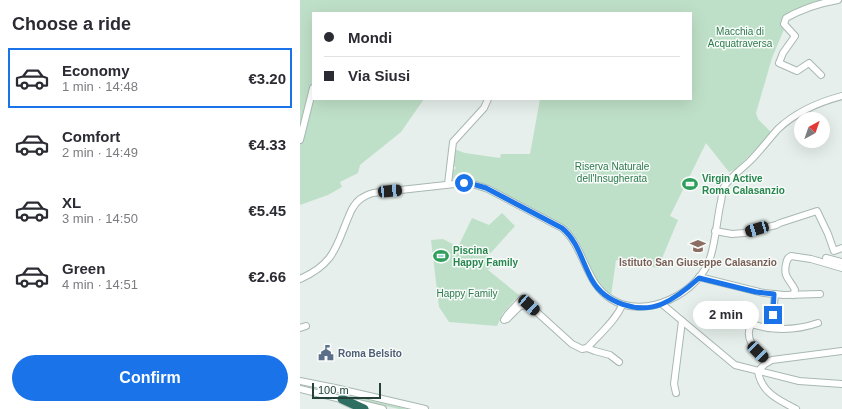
<!DOCTYPE html>
<meta charset="utf-8">
<style>
:root{--surface:#fff;--page:#f2f2f3;--text:#2b2b33;--muted:#7c7c81;--line:#e1e1e2;--accent:#1a73e8}
body{margin:0;font-family:Helvetica,sans-serif;background:var(--page);color:var(--text);height:100vh;display:flex;flex-direction:column;font-size:15px;white-space:nowrap}
*{box-sizing:border-box;margin:0}
p{font-size:13px;color:var(--muted)}
.icon{flex:none;width:22px;height:22px;fill:none;stroke:currentColor;stroke-width:2;stroke-linecap:round;stroke-linejoin:round}
.map{position:relative;flex:1;overflow:hidden}
.sheet{display:flex;flex-direction:column;background:var(--surface);width:300px}
.sheet>*{flex:none}
.hud{position:absolute;left:12px;top:12px;width:380px;height:88px;border-radius:0px;box-shadow:0 4px 16px #0002;display:grid;align-content:center;height:88px;padding:0 12px;background:var(--surface)}
.needle{width:26px;rotate:40deg}
.fabs{position:absolute;left:494px;top:112px;display:grid;gap:8px}
.fabs a{display:grid;place-items:center;width:36px;height:36px;border-radius:50%;background:var(--surface);box-shadow:0 4px 16px #0002;font-size:20px}
.scale{position:absolute;left:12px;bottom:10px;width:69px;box-sizing:border-box;padding-left:4px;border:2px solid #24423a;border-top:0;font-size:11px;line-height:14px;white-space:nowrap;color:#24423a;-webkit-text-stroke:3px #f7fbf9;paint-order:stroke}
.end{position:absolute;width:18px;height:18px;margin:-9px;border:5px solid #1a73e8;background:#fff;box-shadow:0 0 0 2px #fff}
.from{border-radius:50%}
.bubble{position:absolute;height:28px;border-radius:14px;background:var(--surface);box-shadow:0 4px 16px #0002;font-size:13px;font-weight:700;line-height:28px;text-align:center}
.car{position:absolute;width:12px;height:24px;margin:-12px -6px;border-radius:5px;box-shadow:0 0 3px 1px #0007;background:linear-gradient(#222 24%,#8ab4d8 0 40%,#222 0 76%,#8ab4d8 0 86%,#222 0)}
.hud b{display:flex;align-items:center;gap:14px;height:38px;font-size:15px}
.hud b+b{border-top:1px solid var(--line)}
.hud i{width:10px;height:10px;background:var(--text)}
ul{padding:0;list-style:none}
li{display:flex;align-items:center;gap:12px;height:60px;margin:0 8px 6px;padding:0 4px;border:2px solid transparent;border-radius:0px}
li div{flex:1}
li b{display:block;font-size:15px}
li em{font-style:normal;font-weight:700}
li.on{border-color:var(--accent)}
li>.icon{width:36px;height:36px;stroke-width:1.5}
h2{padding:0 12px;font-size:18px;line-height:48px}
.action{display:flex;gap:8px;margin-top:auto;padding:8px 12px}
.action a{flex:1;height:46px;border-radius:24px;background:var(--accent);color:#fff;font-size:16px;font-weight:700;line-height:46px;text-align:center}
main{display:flex;flex:1;min-height:0}
.map>svg:first-child{display:block}
</style>
<main>
<section class="sheet">
<h2>Choose a ride</h2>
<ul>
<li class="on"><svg class="icon" aria-label="car" viewBox="0 0 24 24"><path d="M5 17H2v-5l4-1 3-4h7l3 4 3 1v5h-3M9 17h6M6 11h13"/><circle cx="7" cy="17" r="2"/><circle cx="17" cy="17" r="2"/></svg><div><b>Economy</b><p>1 min · 14:48</p></div><em>€3.20</em></li>
<li><svg class="icon" aria-label="car" viewBox="0 0 24 24"><path d="M5 17H2v-5l4-1 3-4h7l3 4 3 1v5h-3M9 17h6M6 11h13"/><circle cx="7" cy="17" r="2"/><circle cx="17" cy="17" r="2"/></svg><div><b>Comfort</b><p>2 min · 14:49</p></div><em>€4.33</em></li>
<li><svg class="icon" aria-label="car" viewBox="0 0 24 24"><path d="M5 17H2v-5l4-1 3-4h7l3 4 3 1v5h-3M9 17h6M6 11h13"/><circle cx="7" cy="17" r="2"/><circle cx="17" cy="17" r="2"/></svg><div><b>XL</b><p>3 min · 14:50</p></div><em>€5.45</em></li>
<li><svg class="icon" aria-label="car" viewBox="0 0 24 24"><path d="M5 17H2v-5l4-1 3-4h7l3 4 3 1v5h-3M9 17h6M6 11h13"/><circle cx="7" cy="17" r="2"/><circle cx="17" cy="17" r="2"/></svg><div><b>Green</b><p>4 min · 14:51</p></div><em>€2.66</em></li>
</ul>
<div class="action"><a>Confirm</a></div>
</section>
<div class="map">
<svg width="542" height="409" viewBox="0 0 542 409">
<rect width="100%" height="100%" fill="#e6efeb"/>
<!-- green -->
<g fill="#bfe0c8">
<path d="M0,0H533L490,15L472,58L456,113L458,119L472,133L436,169L429,172L406,143L370,216L378,220L358,268L316,260L311,296L303,289L294,275L278,240L266,227L173,180L152,179V172L156,168L152,163L154,149L165,153L200,158L201,154H230L240,99H391V13H13V99H124L101,132L60,165L58,173L40,182L42,187L28,195L0,205Z"/>
<path d="M202,213L215,226L188,256L187,258L193,264L188,270L219,295L203,313L197,326L149,322L139,307L131,240L143,239L158,247L172,218L189,225Z"/>
<path d="M47,395L108,409H99L47,397Z"/>
</g>
<!-- water -->
<path fill="#8ec9d4" d="M140,250L145,252L141,261L136,259Z"/>
<g fill="none" stroke-linecap="round" stroke-linejoin="round">
<defs>
<g id="minor">
<path d="M521,75L509,63L497,71L479,63L483,53L495,36L484,24L486,18C502,9 520,3 538,0"/>
<path d="M0,140L13,88"/>
<path d="M148,184L153,142L184,108L188,99"/>
<path d="M415,231L432,234L444,233L476,225L480,223L517,211L528,234L534,251L542,248"/>
<path d="M526,258L542,262"/>
<path d="M399,277L464,293L484,295L520,294"/>
<path d="M0,279C38,262 36,243 52,209C57,200 63,196 73,193L164,183L176,185L188,189L262,228C285,247 284,282 311,299C345,321 401,293 411,255C416,238 417,219 421,201C422,197 422,191 424,187C429,178 443,168 450,161C460,151 468,140 478,129C496,112 519,102 542,96"/>
<path d="M493,295L495,290C490,279 483,278 486,264C487,260 487,258 491,256L511,259L542,268"/>
<path d="M222,299L229,305L220,306L207,319L204,320L208,314Z"/>
<path d="M362,304L435,365L499,381L542,384"/>
<path d="M229,305L272,344L282,349L287,348C298,336 317,319 322,305"/>
<path d="M439,320C464,330 492,332 518,323"/>
<path d="M451,325C443,340 458,352 468,362"/>
<path d="M0,328L6,326"/>
<path d="M468,328L473,315L475,294"/>
<path d="M287,348L295,351L310,355L319,362"/>
<path d="M458,371L465,364L472,360L542,351"/>
<path d="M458,371C461,392 478,400 496,409"/>
<path d="M0,381L35,388L125,409"/>
<path d="M0,389L45,400"/>
<path d="M376,393L374,384L382,321"/>
<path d="M58,403L83,409"/>
</g>
<path id="highway" d="M42,399L64,409"/>
</defs>
<!-- minor casing -->
<use href="#minor" stroke="#a8b8b2" stroke-width="8"/>
<!-- highway casing -->
<use href="#highway" stroke="#c2cac8" stroke-width="11"/>
<!-- minor -->
<use href="#minor" stroke="#fff" stroke-width="6"/>
<!-- highway -->
<use href="#highway" stroke="#2f6f62" stroke-width="9"/>
</g>
<g fill="none" stroke-linecap="round" stroke-linejoin="round">
<!-- route -->
<path stroke="#1a73e8" stroke-width="5" d="M164,183L176,185L186,188L262,228C278,241 282,262 292,280C305,303 338,314 362,304C376,298 388,288 399,278L456,292L474,294L473,315"/>
</g>
<!-- icons -->
<defs>
<symbol id="stadium-bare" viewBox="-9 -9 18 18"><path d="M0-5a6.5 5 0 1 0 0 10a6.5 5 0 1 0 0-10ZM-3.5-1.8h7v3.6h-7Z" fill="#2e9e5b" stroke="#f7fbf9" stroke-width="2.5" paint-order="stroke"/></symbol>
<symbol id="school-bare" viewBox="-9 -9 18 18"><path d="M0-5L7-2L0 1L-7-2ZM-4 1L0 2.5L4 1V4Q0 6-4 4Z" fill="#8d6e63" stroke="#f7fbf9" stroke-width="2.5" paint-order="stroke"/></symbol>
<symbol id="civic-bare" viewBox="-9 -9 18 18"><path d="M-.6-6.5H3V-4.5H.6V-3L4-1V1h2V6H-6V1h2V-1L-.6-3ZM-1.2 2.5V6h2.4V2.5Z" fill="#5c6f8a" stroke="#f7fbf9" stroke-width="2.5" paint-order="stroke"/></symbol>
</defs>
<g fill-rule="evenodd">
<use href="#stadium-bare" x="379" y="173" width="22" height="22"/>
<use href="#school-bare" x="387" y="235" width="22" height="22"/>
<use href="#stadium-bare" x="130" y="245" width="22" height="22"/>
<use href="#civic-bare" x="15" y="342" width="22" height="22"/>
</g>
<g text-anchor="middle" dominant-baseline="central" stroke-width="3" stroke-linejoin="round" paint-order="stroke">
<!-- park labels -->
<g font-size="10" fill="#2d7a4b" stroke="#f7fbf9">
<text x="440" y="31">Macchia di<tspan x="440" dy="12">Acquatraversa</tspan></text>
<text x="312" y="166">Riserva Naturale<tspan x="312" dy="12">dell'Insugherata</tspan></text>
<text x="167" y="293">Happy Family</text>
</g>
<!-- leisure labels -->
<g font-size="10" font-weight="bold" fill="#27864d" stroke="#f7fbf9" text-anchor="start">
<text x="402" y="178">Virgin Active<tspan x="402" dy="12">Roma Calasanzio</tspan></text>
<text x="153" y="250">Piscina<tspan x="153" dy="12">Happy Family</tspan></text>
</g>
<!-- education labels -->
<g font-size="10" font-weight="bold" fill="#785e54" stroke="#f7fbf9">
<text x="398" y="262">Istituto San Giuseppe Calasanzio</text>
</g>
<!-- service labels -->
<g font-size="10" font-weight="bold" fill="#4e5e75" stroke="#f7fbf9" text-anchor="start">
<text x="38" y="353">Roma Belsito</text>
</g>
</g>
</svg>
<div class="fabs">
<a><svg class="needle" viewBox="-14 -14 28 28"><path d="M0-13l5 13h-10z" fill="#e53935"/><path d="M0 13l5-13h-10z" fill="#7c7c81"/></svg></a>
</div>
<div class="scale">100 m</div>
<i class="end from" style="left:164px;top:183px"></i>
<i class="end" style="left:473px;top:315px"></i>
<div class="bubble" style="left:393px;top:301px;width:66px">2 min</div>
<i class="car" style="left:90px;top:191px;rotate:85deg"></i>
<i class="car" style="left:457px;top:229px;rotate:254deg"></i>
<i class="car" style="left:229px;top:305px;rotate:132deg"></i>
<i class="car" style="left:458px;top:352px;rotate:135deg"></i>
<div class="hud">
<b><i class="from"></i>Mondi</b>
<b><i></i>Via Siusi</b>
</div>
</div>
</main>
